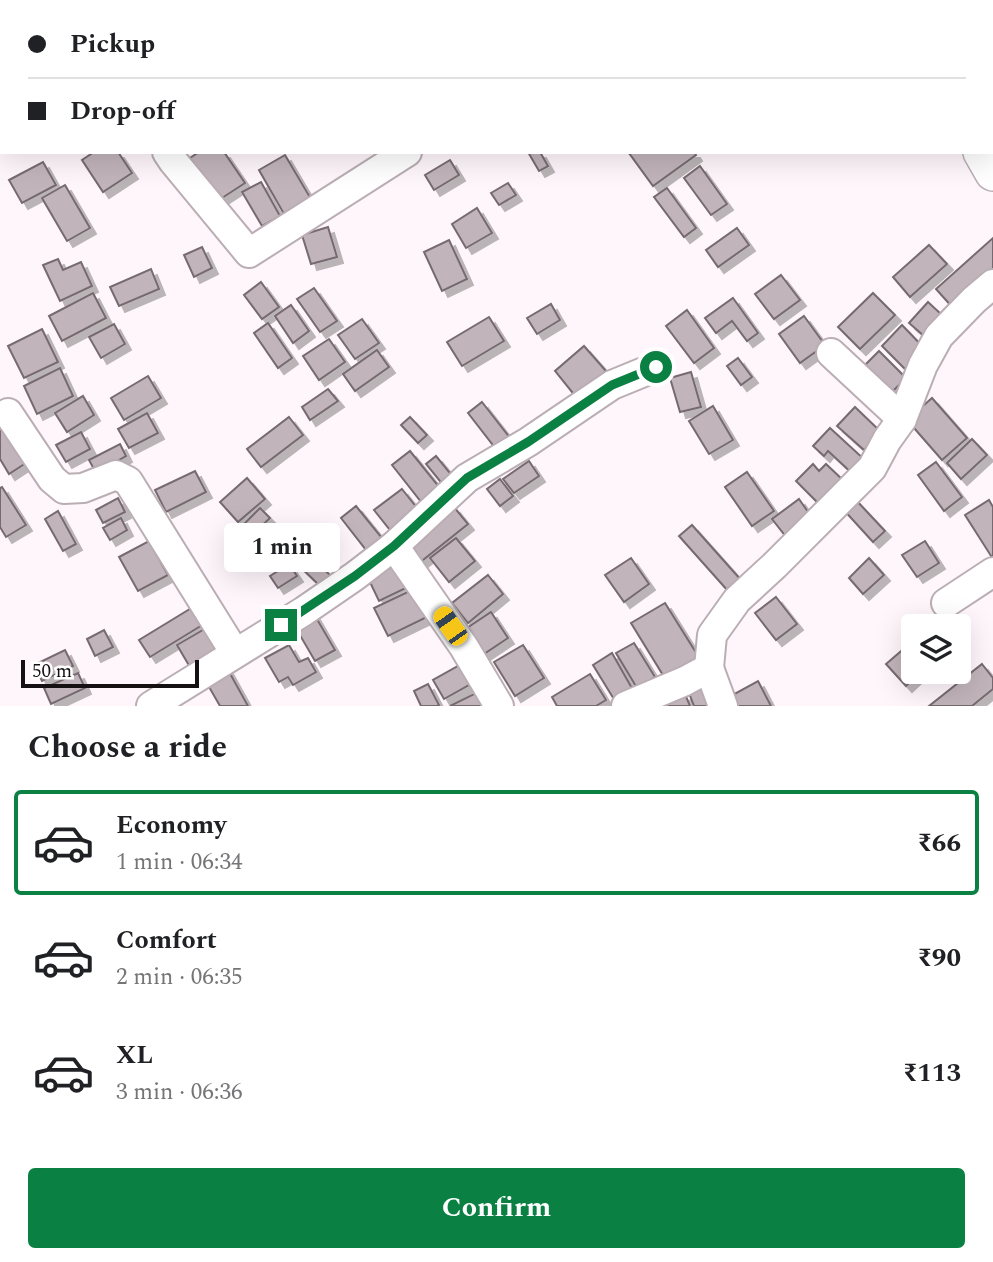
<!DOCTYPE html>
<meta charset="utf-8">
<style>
:root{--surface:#fff;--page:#f6f6f6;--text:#202124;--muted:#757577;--line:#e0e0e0;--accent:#0b8043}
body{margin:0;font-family:Spectral,serif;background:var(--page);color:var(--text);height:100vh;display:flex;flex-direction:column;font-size:26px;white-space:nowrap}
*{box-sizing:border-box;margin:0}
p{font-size:23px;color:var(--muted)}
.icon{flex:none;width:38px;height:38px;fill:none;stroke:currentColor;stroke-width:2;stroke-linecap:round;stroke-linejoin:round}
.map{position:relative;height:706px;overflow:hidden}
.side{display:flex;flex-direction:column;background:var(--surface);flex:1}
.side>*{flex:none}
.guide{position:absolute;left:0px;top:0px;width:994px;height:154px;box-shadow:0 7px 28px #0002;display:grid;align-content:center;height:154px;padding:0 28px;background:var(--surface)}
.tools{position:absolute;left:901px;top:614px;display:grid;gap:14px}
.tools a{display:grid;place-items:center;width:70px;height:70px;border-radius:7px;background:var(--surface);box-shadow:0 7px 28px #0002;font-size:35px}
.scale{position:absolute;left:21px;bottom:18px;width:178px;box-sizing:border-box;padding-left:7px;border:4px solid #151113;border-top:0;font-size:19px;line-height:24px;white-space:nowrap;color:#151113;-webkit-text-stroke:5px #fff;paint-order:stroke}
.end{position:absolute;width:32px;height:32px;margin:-16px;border:9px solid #0b8043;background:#fff;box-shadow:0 0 0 4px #fff}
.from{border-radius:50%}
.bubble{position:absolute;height:49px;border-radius:7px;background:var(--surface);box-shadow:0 7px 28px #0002;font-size:23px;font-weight:700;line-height:49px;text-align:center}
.car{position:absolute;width:21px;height:42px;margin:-21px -10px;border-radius:9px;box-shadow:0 0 5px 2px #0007;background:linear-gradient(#f5c518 24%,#345 0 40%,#f5c518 0 76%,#345 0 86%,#f5c518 0)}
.guide b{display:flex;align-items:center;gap:24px;height:66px;font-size:26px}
.guide b+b{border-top:2px solid var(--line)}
.guide i{width:18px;height:18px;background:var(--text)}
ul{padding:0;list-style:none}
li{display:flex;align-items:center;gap:21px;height:105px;margin:0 14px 10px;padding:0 14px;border:4px solid transparent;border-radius:7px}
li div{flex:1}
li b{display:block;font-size:26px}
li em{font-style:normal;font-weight:700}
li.on{border-color:var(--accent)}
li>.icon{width:63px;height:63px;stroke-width:1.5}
h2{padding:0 28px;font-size:32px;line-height:84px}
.primary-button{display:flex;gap:14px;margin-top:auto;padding:14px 28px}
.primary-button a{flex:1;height:80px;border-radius:7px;background:var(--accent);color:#fff;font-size:28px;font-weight:700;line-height:80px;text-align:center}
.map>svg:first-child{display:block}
</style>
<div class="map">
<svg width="993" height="706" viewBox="0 0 993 706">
<defs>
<filter id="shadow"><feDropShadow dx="6" dy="6" stdDeviation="0" flood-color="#0004"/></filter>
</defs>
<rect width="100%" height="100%" fill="#fef6fa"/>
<!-- building -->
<g fill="#c1b4ba" stroke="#766b70" stroke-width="2" filter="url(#shadow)">
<path d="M94,152H118L132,173L103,192L82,160Z"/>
<path d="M199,152H224L245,183L216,202L187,160Z"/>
<path d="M528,152H540L548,166L539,171Z"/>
<path d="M630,152H694L696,155L653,186L629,153Z"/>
<path d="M285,155L311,199L284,214L259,170Z"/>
<path d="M450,160L459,175L434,190L425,175Z"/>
<path d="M43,162L56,185L22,203L9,180Z"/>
<path d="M700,166L727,204L711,215L684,178Z"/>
<path d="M261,182L280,216L262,226L242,192Z"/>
<path d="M508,183L516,195L499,205L491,193Z"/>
<path d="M65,185L90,228L67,241L42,198Z"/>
<path d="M667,188L696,228L684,237L654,197Z"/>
<path d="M477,208L492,233L466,248L452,224Z"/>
<path d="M328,227L337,257L311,264L302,235Z"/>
<path d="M737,228L749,245L718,267L706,250Z"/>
<path d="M993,238V275L954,309L936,289Z"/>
<path d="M449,240L467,279L442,291L424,252Z"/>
<path d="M929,245L947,264L910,297L893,277Z"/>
<path d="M202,247L212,268L194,277L184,255Z"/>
<path d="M58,259L63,270L81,262L92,286L60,301L43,265Z"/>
<path d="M151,269L159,289L119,306L110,287Z"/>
<path d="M781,275L800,300L774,319L755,294Z"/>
<path d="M261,282L279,307L262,319L244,295Z"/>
<path d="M314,288L337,321L320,332L297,299Z"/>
<path d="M93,293L106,318L62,341L49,316Z"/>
<path d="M873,293L895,315L860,349L838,327Z"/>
<path d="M733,298L758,333L747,341L732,321L716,333L705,318Z"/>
<path d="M928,302L942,315L924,336L909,323Z"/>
<path d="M551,304L560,320L537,334L527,318Z"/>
<path d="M291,305L309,331L293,343L275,316Z"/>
<path d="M687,310L714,348L694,363L666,326Z"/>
<path d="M804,316L825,345L800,363L779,334Z"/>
<path d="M489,317L504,341L462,366L447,342Z"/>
<path d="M362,319L379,343L355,359L338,335Z"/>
<path d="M268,323L292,358L278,368L254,333Z"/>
<path d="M114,324L125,344L101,358L89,337Z"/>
<path d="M902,325L925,349L905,369L882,346Z"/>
<path d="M42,329L58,362L24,378L8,346Z"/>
<path d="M329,339L345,362L319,380L303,356Z"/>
<path d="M584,346L606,371L576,397L555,371Z"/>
<path d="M377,350L389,367L355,391L343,374Z"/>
<path d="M879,351L906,378L892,392L865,365Z"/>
<path d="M738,358L752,377L741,385L727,366Z"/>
<path d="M60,368L73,396L37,414L24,386Z"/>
<path d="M691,372L701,407L680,412L670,378Z"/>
<path d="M148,376L161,398L124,420L111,398Z"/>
<path d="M328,389L338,401L310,420L302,407Z"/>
<path d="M83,396L94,415L67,432L55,413Z"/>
<path d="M932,398L967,438L942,460L907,420Z"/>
<path d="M482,402L510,438L496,449L468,413Z"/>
<path d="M713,406L733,440L709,454L689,421Z"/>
<path d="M855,407L881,432L864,450L837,426Z"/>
<path d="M147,413L158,433L129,448L118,429Z"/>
<path d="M289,417L303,435L261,467L247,449Z"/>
<path d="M410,417L427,435L418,443L401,425Z"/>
<path d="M3,425L26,463L9,474L0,459V427Z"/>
<path d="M830,428L866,461L854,475L828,451L824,456L813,446Z"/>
<path d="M81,432L90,449L66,462L56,445Z"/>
<path d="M972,439L987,455L961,479L947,463Z"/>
<path d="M120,444L126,456L96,473L89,460Z"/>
<path d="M410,451L440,488L422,503L392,465Z"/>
<path d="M436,456L454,478L444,486L426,464Z"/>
<path d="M529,461L539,476L514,493L503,479Z"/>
<path d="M936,462L962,497L944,511L918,475Z"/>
<path d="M813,464L819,471L826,464L845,482L821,506L796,481Z"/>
<path d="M195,471L206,492L166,512L155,490Z"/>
<path d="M747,472L774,511L752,526L725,487Z"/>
<path d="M247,478L265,499L238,522L220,502Z"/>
<path d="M500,479L513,496L500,506L487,489Z"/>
<path d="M2,487L26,525L6,537L0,527V488Z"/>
<path d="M402,489L417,508L390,530L374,510Z"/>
<path d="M118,498L125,512L103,523L96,510Z"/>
<path d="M854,498L885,531L873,542L842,508Z"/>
<path d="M799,499L813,519L787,538L772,519Z"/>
<path d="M989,500L993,507V559L965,515Z"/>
<path d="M356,506L386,543L370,555L341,518Z"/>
<path d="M454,507L468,524L418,564L404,547Z"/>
<path d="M260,508L270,518L252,535L243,525Z"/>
<path d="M58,511L76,544L63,551L45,519Z"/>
<path d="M121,518L127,530L110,540L103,528Z"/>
<path d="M692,525L741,580L728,591L679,536Z"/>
<path d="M456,538L475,561L449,582L430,558Z"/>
<path d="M149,541L168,575L138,591L119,557Z"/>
<path d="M925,541L939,563L917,577L902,555Z"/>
<path d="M303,550L330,575L320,586L293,560Z"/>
<path d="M631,558L649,584L624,602L605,575Z"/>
<path d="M869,558L884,575L863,594L849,578Z"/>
<path d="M289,564L297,576L278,588L270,576Z"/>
<path d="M398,564L408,587L379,601L368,578Z"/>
<path d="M488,575L503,594L468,623L452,603Z"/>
<path d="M414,589L427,617L388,636L374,608Z"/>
<path d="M776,597L797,624L776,640L755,613Z"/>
<path d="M665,603L700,659L666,680L631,623Z"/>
<path d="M193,607L204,624L150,657L139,640Z"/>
<path d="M491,612L508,638L484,654L467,628Z"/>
<path d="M314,614L335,650L315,661L294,625Z"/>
<path d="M208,627L225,656L194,674L177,645Z"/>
<path d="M104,630L113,647L95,656L87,639Z"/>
<path d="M914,640V672H921L906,686L886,664Z"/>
<path d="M634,643L655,677L637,688L616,653Z"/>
<path d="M289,645L299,662L308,658L316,672L293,685L288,677L279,682L265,658Z"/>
<path d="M523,645L544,678L515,696L494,662Z"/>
<path d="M65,650L73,666L42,681L34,665Z"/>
<path d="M612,653L633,690L615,701L593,665Z"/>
<path d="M465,662L476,681L444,699L433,680Z"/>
<path d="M982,664L993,678V689L972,706H929Z"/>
<path d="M227,668L248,706H220L205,680Z"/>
<path d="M78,673L85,688L51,704L44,688Z"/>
<path d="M590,674L606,700L596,706H557L552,697Z"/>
<path d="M758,681L771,706H734L729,697Z"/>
<path d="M428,684L439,705L437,706H421L414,691Z"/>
<path d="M704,687L712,706H694L689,693Z"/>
<path d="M478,692L484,706H450Z"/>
<path d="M685,694L690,706H662Z"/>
</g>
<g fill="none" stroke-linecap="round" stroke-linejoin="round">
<defs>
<g id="minor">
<path d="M282,0L284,2"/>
<path d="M78,2L81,0"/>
<path d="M658,2L661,0"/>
<path d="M959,2L961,0"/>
<path d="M0,66L2,64"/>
<path d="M167,152L173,161L249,253L407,152"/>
<path d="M831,353L902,419"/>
<path d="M8,413L52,479L64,489L83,488L116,475L128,481L235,653"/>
<path d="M394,546L464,647L499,706"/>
<path d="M946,603L993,572"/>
<path d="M709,668L723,706"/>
<path d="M151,706L304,611L355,576L394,546L467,478L528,442L612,385L656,367"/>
<path d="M626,706L685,681L709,668L712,635L737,600L775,565L872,468L887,440L902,419L923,365L939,336L974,300L993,284"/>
</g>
<g id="major">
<path d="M851,0L853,2"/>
<path d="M981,152L993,173"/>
</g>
</defs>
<!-- minor casing -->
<use href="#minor" stroke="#baaeb4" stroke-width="32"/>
<!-- major casing -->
<use href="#major" stroke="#baaeb4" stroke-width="38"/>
<!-- minor -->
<use href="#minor" stroke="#fff" stroke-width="28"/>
<!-- major -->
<use href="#major" stroke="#fff" stroke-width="35"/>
</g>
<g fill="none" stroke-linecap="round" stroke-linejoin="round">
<!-- route -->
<path stroke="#0b8043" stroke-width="9" d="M281,625L355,576L394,546L467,478L528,442L612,385L656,367"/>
</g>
</svg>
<div class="tools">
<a><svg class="icon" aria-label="layers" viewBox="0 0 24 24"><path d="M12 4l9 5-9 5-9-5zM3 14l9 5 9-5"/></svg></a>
</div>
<div class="scale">50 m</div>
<i class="end from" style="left:656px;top:367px"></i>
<i class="end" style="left:281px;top:625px"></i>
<div class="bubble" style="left:224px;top:523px;width:116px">1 min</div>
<i class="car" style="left:450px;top:626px;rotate:325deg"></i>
<div class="guide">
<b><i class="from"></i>Pickup</b>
<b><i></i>Drop-off</b>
</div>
</div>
<section class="side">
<h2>Choose a ride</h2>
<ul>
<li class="on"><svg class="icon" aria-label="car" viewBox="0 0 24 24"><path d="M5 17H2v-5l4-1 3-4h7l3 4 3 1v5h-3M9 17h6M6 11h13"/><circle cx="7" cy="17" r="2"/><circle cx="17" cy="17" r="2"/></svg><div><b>Economy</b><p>1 min · 06:34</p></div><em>₹66</em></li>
<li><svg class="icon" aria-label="car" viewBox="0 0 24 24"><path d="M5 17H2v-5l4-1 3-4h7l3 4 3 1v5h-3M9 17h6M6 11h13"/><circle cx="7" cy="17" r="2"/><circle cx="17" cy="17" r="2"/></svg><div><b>Comfort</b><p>2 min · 06:35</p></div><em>₹90</em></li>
<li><svg class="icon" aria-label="car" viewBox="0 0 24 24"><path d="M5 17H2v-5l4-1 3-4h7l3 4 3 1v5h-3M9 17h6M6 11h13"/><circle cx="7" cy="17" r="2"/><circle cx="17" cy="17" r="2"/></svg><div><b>XL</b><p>3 min · 06:36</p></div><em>₹113</em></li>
</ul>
<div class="primary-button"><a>Confirm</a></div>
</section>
